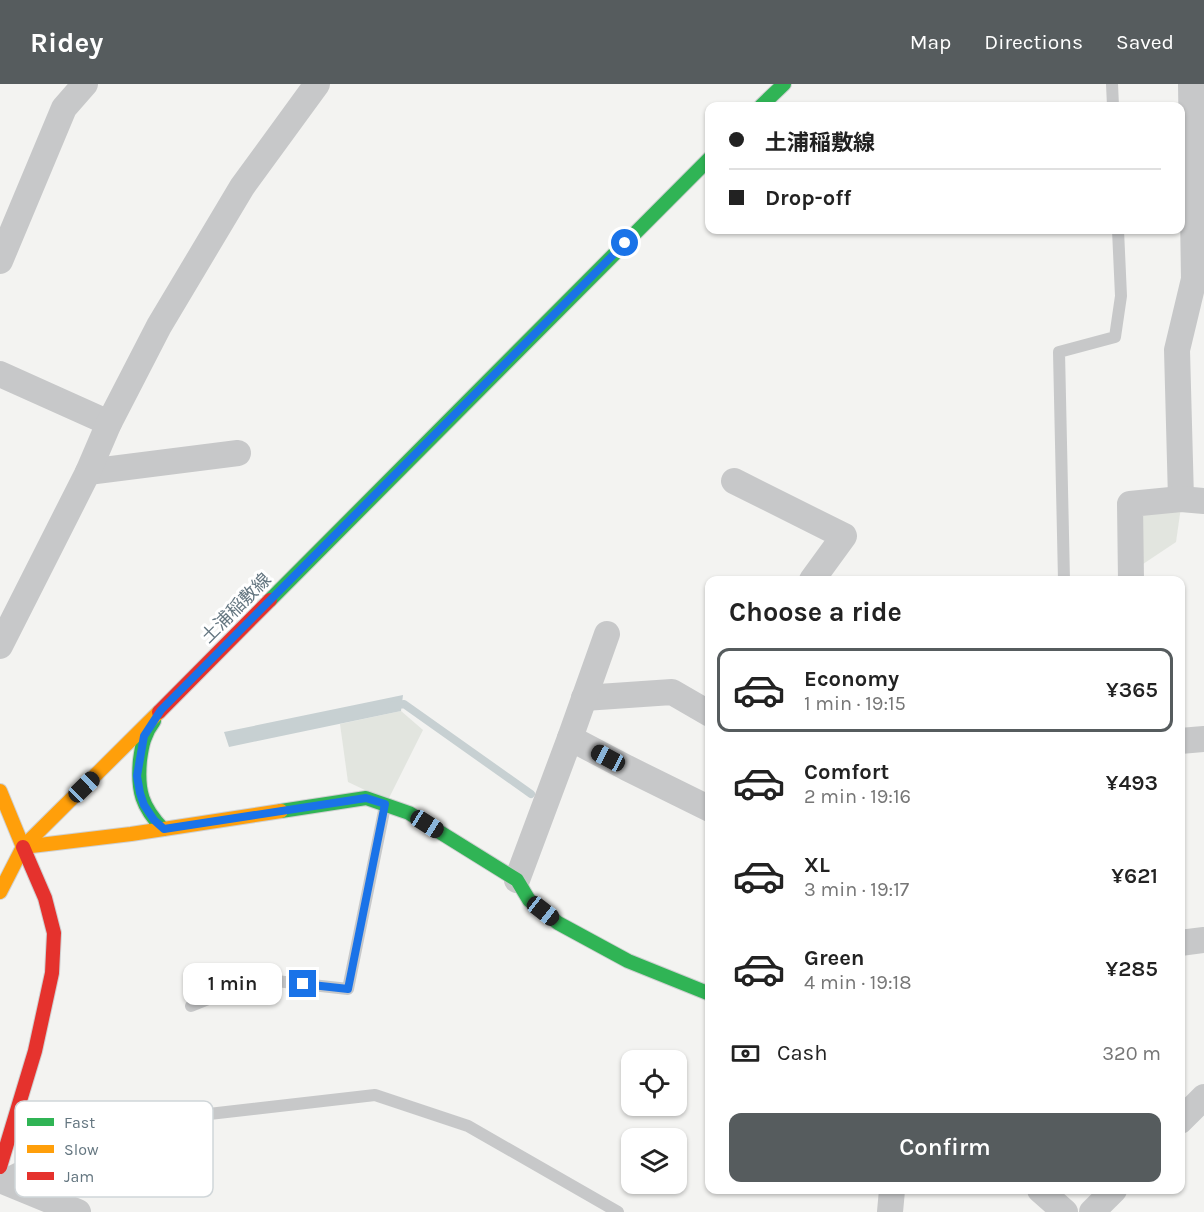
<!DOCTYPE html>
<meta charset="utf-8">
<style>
:root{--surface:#fff;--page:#f2f2f2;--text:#222;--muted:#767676;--line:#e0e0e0;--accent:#565c5e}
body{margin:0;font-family:Karla,"Noto Sans JP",sans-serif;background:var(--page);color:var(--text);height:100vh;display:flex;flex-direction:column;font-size:22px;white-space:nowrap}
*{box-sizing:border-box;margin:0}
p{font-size:20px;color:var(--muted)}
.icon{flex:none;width:33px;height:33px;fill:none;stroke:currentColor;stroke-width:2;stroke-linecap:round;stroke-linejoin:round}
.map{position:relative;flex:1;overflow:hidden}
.sheet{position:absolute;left:705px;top:492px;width:480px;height:618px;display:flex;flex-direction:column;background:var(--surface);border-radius:12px;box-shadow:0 2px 4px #0004}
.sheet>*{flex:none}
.hud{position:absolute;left:705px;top:18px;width:480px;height:132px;border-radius:12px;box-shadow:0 2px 4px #0004;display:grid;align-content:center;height:132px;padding:0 24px;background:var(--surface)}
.tools{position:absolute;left:621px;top:966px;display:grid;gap:12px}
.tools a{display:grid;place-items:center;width:66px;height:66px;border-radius:12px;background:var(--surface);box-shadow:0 2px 4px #0004;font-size:30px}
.end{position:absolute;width:27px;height:27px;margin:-14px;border:8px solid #1a73e8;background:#fff;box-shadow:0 0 0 3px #fff}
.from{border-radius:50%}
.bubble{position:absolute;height:42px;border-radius:12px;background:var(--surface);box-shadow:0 2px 4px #0004;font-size:20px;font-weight:600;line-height:42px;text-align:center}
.car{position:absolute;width:18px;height:36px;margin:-18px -9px;border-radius:8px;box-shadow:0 0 4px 2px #0007;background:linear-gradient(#222 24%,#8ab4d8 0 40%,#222 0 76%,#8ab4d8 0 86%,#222 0)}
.hud b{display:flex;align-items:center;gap:21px;height:57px;font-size:22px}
.hud b+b{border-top:2px solid var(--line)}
.hud i{width:15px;height:15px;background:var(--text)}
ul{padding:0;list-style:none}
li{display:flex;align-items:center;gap:18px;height:84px;margin:0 12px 9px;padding:0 12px;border:3px solid transparent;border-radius:12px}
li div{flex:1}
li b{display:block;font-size:22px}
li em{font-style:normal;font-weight:600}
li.current{border-color:var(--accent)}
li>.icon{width:54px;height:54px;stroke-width:1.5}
h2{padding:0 24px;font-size:27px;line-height:72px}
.pay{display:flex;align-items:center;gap:15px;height:66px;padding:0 24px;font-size:22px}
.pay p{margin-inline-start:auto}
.primary-button{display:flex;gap:12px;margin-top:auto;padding:12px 24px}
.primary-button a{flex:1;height:69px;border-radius:12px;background:var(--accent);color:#fff;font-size:24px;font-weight:600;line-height:69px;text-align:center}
header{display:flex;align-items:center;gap:36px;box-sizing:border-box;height:84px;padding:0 30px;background:var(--accent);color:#fff}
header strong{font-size:28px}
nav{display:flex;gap:33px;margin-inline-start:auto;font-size:21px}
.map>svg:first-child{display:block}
</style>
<header>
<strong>Ridey</strong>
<nav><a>Map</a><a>Directions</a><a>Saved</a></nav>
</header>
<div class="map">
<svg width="1204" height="1128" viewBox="0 0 1204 1128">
<rect width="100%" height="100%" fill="#f3f3f1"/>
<!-- green -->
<g fill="#e2e5df">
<path d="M1181,423L1176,458L1137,484V428Z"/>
<path d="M401,627L423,646L389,714L367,707L348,698L340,640Z"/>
</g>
<!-- water -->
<path fill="#c7d0d2" d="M403,611L401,627L229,663L224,648Z"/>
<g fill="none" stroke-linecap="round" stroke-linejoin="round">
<!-- stream -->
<path stroke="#c7d0d2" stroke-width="8" d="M392,622L404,620L531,710"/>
<defs>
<g id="fast">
<path d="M761,22L784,0"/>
<path d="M270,516L710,74"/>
<path d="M154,637C144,650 142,661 140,676C137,707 142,723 163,745"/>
<path d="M281,727L366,714L409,729L517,796L529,816L558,839L628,877L710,910"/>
</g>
<g id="slow">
<path d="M0,707L23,763L131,750L281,727"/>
<path d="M0,808L23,763L159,628"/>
</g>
<g id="jam">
<path d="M159,628L270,516"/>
<path d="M0,1083L35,967L52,889L54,849L45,814L23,763"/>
</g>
</defs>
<!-- fast casing -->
<use href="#fast" stroke="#cfd0d1" stroke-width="16"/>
<!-- slow casing -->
<use href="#slow" stroke="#cfd0d1" stroke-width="16"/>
<!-- jam casing -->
<use href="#jam" stroke="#cfd0d1" stroke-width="16"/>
<!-- lane -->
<g stroke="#c7c8c9" stroke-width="12">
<path d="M1112,0L1113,22"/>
<path d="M1064,496L1059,268L1115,253L1121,212L1118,146"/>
<path d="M191,922L258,895L348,905L385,722"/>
<path d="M4,1091L104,1042L375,1011L468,1042L618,1128"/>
</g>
<!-- street -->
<g stroke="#c7c8c9" stroke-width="26">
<path d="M0,177L64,24L85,0"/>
<path d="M0,290L109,339"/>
<path d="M88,388L238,369"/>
<path d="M734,397L844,452L812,496"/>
<path d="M1181,415L1177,266L1194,195L1191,0"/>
<path d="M1131,496L1130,420L1181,415L1204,417"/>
<path d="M0,562L88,388L109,339L159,242L242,103L317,0"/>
<path d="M584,614L672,608L710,630"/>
<path d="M570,654L627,684L710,725"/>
<path d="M1180,657L1204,655"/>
<path d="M517,796L570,654L607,550"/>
<path d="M1180,859L1204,856"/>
<path d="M1180,1037L1204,1013"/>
<path d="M0,1096L78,1128"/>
<path d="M1040,1106L1065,1128"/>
<path d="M890,1128L892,1106"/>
<path d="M1092,1128L1114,1106"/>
</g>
<!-- fast -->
<use href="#fast" stroke="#30b455" stroke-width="14"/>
<!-- slow -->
<use href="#slow" stroke="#ff9f0a" stroke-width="14"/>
<!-- jam -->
<use href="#jam" stroke="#e5322d" stroke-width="14"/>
</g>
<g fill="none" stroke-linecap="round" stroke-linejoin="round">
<!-- route -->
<path stroke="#1a73e8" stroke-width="8" d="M303,900L348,905L385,720L366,714L164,745L154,736L144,721L140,709L137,692L144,652L161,626L625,159"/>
</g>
<g text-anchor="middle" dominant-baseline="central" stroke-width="6" stroke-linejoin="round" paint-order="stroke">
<!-- street labels -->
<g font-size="18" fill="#647680" stroke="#fff">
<text transform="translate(236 524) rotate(-45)">土浦稲敷線</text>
</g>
</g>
<!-- legend -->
<rect x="15" y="1017" width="198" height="96" rx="9" fill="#fff" stroke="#d0d6d9" stroke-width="1.5"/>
<rect x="27" y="1034" width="27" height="8" fill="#30b455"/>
<rect x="27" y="1061" width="27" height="8" fill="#ff9f0a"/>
<rect x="27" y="1088" width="27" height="8" fill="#e5322d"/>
<g font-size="16" fill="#647680">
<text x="64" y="1044">Fast</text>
<text x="64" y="1071">Slow</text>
<text x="64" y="1098">Jam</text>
</g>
</svg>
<div class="tools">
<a><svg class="icon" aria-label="locate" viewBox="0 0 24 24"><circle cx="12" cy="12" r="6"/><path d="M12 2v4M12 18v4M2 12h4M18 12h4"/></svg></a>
<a><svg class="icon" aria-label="layers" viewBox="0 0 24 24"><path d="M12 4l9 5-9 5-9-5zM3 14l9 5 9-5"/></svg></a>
</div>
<i class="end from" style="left:625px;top:159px"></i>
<i class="end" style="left:303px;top:900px"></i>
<div class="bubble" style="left:183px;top:879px;width:99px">1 min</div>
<i class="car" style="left:608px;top:674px;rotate:298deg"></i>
<i class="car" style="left:84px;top:703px;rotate:46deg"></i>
<i class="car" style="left:427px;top:740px;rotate:122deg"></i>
<i class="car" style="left:543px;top:827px;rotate:128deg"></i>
<div class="hud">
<b><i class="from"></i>土浦稲敷線</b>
<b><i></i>Drop-off</b>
</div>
<section class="sheet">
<h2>Choose a ride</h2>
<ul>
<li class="current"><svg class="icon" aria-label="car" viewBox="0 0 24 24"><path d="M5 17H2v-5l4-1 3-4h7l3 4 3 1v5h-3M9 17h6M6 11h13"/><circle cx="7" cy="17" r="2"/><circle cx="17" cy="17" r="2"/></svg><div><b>Economy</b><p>1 min · 19:15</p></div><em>¥365</em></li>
<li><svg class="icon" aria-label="car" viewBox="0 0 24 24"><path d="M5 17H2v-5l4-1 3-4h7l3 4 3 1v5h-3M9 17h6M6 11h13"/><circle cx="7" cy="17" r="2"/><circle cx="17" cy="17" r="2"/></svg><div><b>Comfort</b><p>2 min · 19:16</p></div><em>¥493</em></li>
<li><svg class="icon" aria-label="car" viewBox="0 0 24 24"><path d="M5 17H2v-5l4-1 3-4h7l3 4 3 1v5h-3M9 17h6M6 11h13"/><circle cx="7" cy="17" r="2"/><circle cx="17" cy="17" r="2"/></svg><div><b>XL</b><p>3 min · 19:17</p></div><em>¥621</em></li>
<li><svg class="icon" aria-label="car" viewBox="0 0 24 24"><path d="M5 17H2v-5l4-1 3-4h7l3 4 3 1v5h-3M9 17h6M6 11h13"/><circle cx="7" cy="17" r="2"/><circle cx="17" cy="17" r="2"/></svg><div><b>Green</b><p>4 min · 19:18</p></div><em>¥285</em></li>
</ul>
<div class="pay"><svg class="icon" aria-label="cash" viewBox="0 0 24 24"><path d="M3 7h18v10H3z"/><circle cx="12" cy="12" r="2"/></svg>Cash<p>320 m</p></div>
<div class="primary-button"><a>Confirm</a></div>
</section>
</div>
